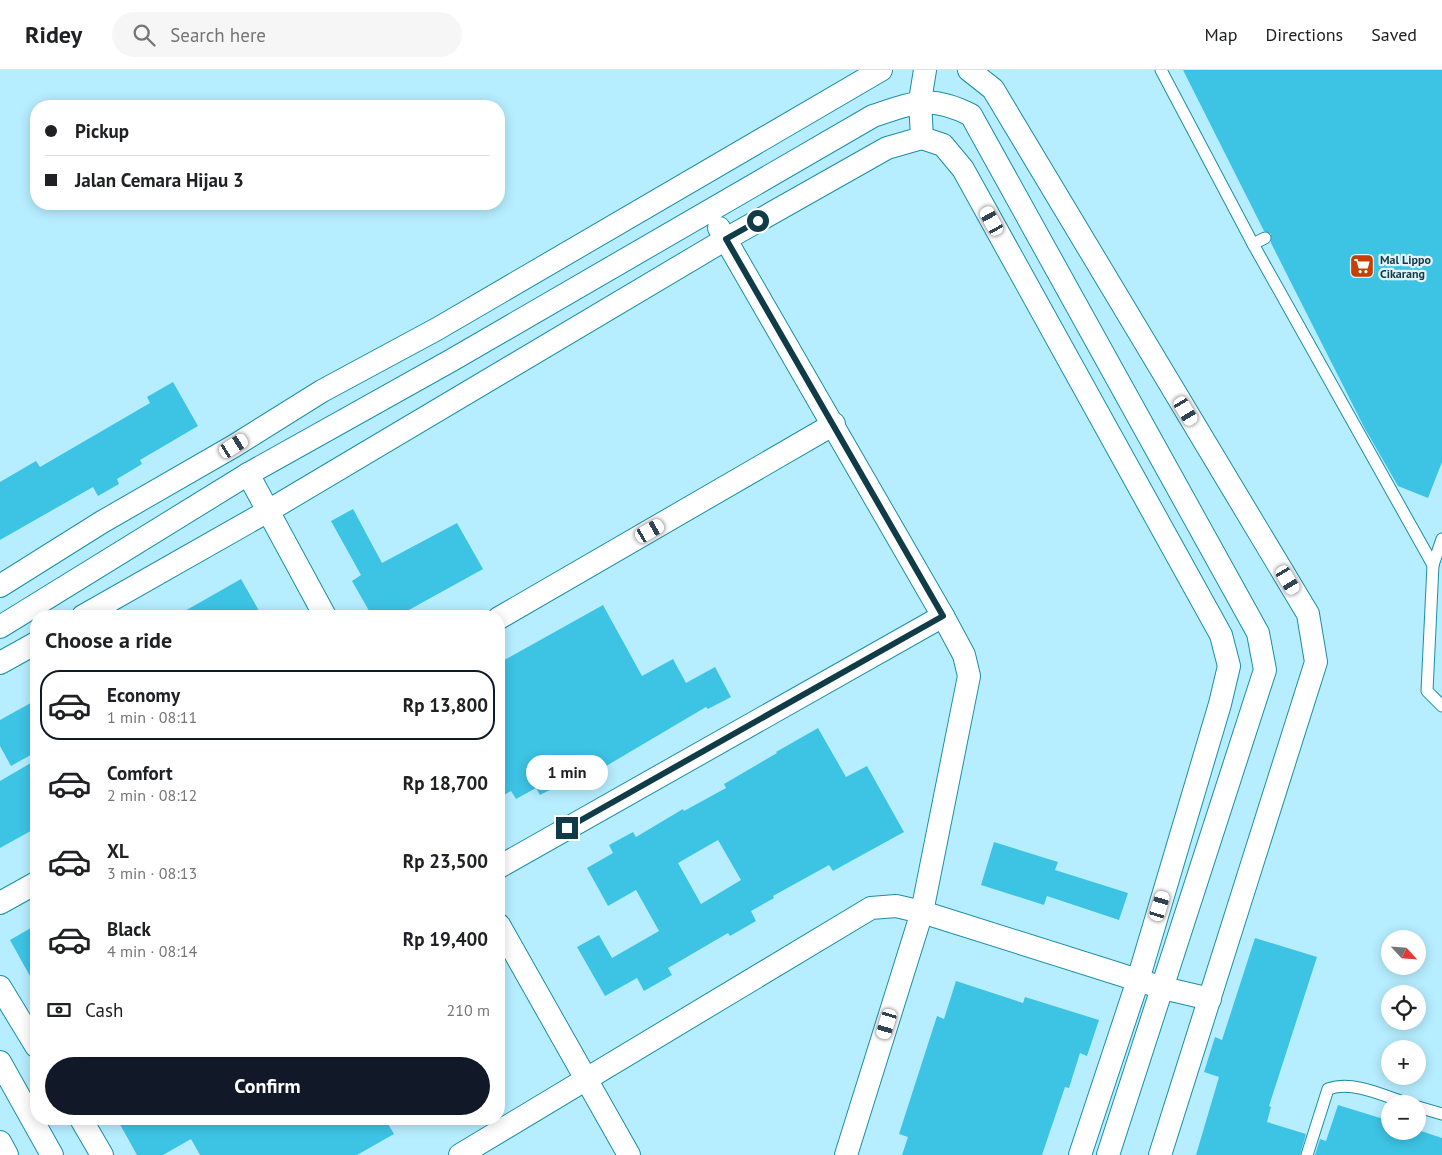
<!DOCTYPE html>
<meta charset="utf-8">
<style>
:root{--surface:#fff;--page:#f6f6f6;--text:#202124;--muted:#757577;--line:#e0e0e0;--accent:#111827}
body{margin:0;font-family:"PT Sans",sans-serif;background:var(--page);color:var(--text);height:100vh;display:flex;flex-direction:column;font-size:19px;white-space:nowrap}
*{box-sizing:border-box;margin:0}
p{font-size:16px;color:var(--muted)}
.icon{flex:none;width:28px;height:28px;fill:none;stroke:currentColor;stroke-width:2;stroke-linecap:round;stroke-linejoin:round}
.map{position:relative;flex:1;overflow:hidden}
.details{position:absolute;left:30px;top:540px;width:475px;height:515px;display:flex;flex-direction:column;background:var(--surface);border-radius:20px;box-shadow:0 2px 12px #0003}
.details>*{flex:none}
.guide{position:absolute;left:30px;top:30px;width:475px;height:110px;border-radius:20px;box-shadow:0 2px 12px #0003;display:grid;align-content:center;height:110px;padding:0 15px;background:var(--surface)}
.needle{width:32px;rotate:116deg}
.controls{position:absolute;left:1381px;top:860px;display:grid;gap:10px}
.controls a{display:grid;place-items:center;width:45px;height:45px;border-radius:50%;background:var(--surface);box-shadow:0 2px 12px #0003;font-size:25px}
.end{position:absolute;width:22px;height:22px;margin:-11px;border:6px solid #103c48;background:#fff;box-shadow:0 0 0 2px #fff}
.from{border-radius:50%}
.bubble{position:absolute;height:35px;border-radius:18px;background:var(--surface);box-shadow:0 2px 12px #0003;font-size:16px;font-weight:800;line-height:35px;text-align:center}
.car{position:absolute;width:15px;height:30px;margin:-15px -8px;border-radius:6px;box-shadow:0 0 4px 1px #0007;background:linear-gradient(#fff 24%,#345 0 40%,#fff 0 76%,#345 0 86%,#fff 0)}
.guide b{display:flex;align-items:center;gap:18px;height:48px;font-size:19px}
.guide b+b{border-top:1px solid var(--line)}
.guide i{width:12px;height:12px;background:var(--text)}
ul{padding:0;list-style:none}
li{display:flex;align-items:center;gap:15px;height:70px;margin:0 10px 8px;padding:0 5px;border:2px solid transparent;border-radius:20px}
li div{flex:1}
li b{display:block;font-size:19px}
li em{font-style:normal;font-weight:800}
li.on{border-color:var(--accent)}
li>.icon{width:45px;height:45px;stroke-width:1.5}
h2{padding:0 15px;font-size:22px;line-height:60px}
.pay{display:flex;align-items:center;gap:12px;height:55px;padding:0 15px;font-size:19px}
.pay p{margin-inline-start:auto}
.action{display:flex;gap:10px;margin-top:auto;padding:10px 15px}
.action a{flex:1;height:58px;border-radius:30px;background:var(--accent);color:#fff;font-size:20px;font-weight:800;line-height:58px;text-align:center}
header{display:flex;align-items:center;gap:30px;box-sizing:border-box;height:70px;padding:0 25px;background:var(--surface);border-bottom:1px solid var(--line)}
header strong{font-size:24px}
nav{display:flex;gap:28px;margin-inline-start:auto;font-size:18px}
.search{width:350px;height:45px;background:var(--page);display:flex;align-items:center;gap:12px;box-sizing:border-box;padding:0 18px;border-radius:28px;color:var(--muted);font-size:19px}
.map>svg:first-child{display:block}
</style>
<header>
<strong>Ridey</strong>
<div class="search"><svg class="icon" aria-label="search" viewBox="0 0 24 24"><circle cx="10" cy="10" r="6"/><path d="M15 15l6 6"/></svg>Search here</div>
<nav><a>Map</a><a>Directions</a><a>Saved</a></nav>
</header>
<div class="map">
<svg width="1442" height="1085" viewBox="0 0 1442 1085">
<rect width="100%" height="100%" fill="#b6eeff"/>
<!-- building -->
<g fill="#3dc4e5" fill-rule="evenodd">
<path d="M1183,0H1442V392L1428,428L1398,416L1364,357L1271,173V164L1264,161Z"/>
<path d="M173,312L198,356L140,390L142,394L117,409L119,414L98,426L93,417L0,470V412L36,391L40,397L150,333L147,327Z"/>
<path d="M353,439L382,493L457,453L483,499L398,546H372L352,511L361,505L331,451Z"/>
<path d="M241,509L262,546H176Z"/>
<path d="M603,535L642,606L673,589L686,613L715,597L731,627L708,639L706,637L596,702L593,698L540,725L536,718L516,729L511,721L499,728V593Z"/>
<path d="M36,630V682L11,696L0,676V650Z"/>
<path d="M818,658L846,707L867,696L904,762L833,801L829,795L773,826L774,828L751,841L756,851L730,866L728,863L668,898L672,905L644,921L637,908L605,926L577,877L599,865L612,888L659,861L636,820L608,836L587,798L613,783L609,775L633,762L636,767L683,739L684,741L726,718L724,714L777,683L776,682ZM718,770L741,810L701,834L678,793Z"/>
<path d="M36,690V758L0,778V711Z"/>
<path d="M994,772L1058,792L1055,800L1128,823L1119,850L1047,826L1044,835L981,815Z"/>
<path d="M36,855V917L10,870Z"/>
<path d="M1255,868L1317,887L1269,1036L1271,1037L1267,1052L1306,1064L1300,1085H1196L1219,1007L1204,1002L1215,967L1222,970Z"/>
<path d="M956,911L1023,933L1025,927L1099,950L1087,986L1080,983L1069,1018L1065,1017L1042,1085H902L908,1067L899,1064L937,946L944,949Z"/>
<path d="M1338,1035L1390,1051V1061L1418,1060L1442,1068V1085H1315L1320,1069L1326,1071Z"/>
<path d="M117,1049H385L394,1064L357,1085H200L191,1069L163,1085H137Z"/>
</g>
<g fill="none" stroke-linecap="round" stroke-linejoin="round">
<defs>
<g id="service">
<path d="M1161,0L1253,174L1433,495"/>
<path d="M1253,174L1265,168"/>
<path d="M1442,469L1433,495L1427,621L1442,636"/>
<path d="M1418,1037L1442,1044"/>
<path d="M1307,1085L1328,1019C1354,1010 1384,1026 1409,1034"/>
</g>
<g id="minor">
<path d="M969,0L993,19L1308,544L1316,592L1160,1085"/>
<path d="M922,68L920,31L925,0"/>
<path d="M719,158L943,546L964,585L969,606L922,842L846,1085"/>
<path d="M248,404L325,546"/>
<path d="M0,516L102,452L234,376L322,321L437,259L881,0"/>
<path d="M83,546L268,441L726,169L887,78L922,68L943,75L963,99L1221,565L1229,596L1220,634L1138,910L1080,1085"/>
<path d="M499,548L834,354"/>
<path d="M0,557L248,404L452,290L873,46C913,33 930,24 971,45L1258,563L1265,600L1108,1085"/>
<path d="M0,593L36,573"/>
<path d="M499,797L943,546"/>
<path d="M0,833L36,813"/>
<path d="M499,855L629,1085"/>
<path d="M0,917L36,976"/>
<path d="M0,992L52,1085"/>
<path d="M81,1049L102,1085"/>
<path d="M0,1072L7,1085"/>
<path d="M460,1085L871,838L896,836L922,842L1163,918L1210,929"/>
</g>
</defs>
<!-- service casing -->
<use href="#service" stroke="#1a8ea8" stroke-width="13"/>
<!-- minor casing -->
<use href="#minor" stroke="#1a8ea8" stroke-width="24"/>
<!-- service -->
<use href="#service" stroke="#fff" stroke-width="11"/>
<!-- minor -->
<use href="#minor" stroke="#fff" stroke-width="22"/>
</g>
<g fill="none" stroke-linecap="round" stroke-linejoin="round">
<!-- route -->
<path stroke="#103c48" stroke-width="6" d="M567,758L943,546L726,169L758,151"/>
</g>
<!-- icons -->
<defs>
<symbol id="supermarket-square" viewBox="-11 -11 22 22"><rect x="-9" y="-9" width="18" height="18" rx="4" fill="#c63f05" stroke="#e2f4fa"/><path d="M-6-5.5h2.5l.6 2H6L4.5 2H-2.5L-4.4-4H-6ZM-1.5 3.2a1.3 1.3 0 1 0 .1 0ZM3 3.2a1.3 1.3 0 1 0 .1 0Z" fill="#fff"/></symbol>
</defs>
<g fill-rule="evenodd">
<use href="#supermarket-square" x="1348" y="182" width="28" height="28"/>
</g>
<g text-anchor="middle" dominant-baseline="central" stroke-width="4.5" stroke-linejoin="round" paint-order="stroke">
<!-- poi labels -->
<g font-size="12" font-weight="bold" fill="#103c48" stroke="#e2f4fa" text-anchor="start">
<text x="1380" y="189">Mal Lippo<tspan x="1380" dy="14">Cikarang</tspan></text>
</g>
</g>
</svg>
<div class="controls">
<a><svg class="needle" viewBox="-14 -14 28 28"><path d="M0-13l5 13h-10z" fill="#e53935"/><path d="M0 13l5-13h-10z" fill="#757577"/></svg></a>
<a><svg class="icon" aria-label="locate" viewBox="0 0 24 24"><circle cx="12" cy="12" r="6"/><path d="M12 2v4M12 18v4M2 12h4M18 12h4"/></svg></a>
<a>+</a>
<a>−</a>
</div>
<i class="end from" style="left:758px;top:151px"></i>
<i class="end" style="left:567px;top:758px"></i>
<div class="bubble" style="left:526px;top:685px;width:82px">1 min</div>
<i class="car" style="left:992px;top:151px;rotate:331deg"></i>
<i class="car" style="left:1186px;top:341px;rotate:149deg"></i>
<i class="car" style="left:234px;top:376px;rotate:58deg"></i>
<i class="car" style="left:650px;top:461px;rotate:60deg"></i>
<i class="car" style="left:1288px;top:510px;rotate:149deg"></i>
<i class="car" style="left:1160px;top:836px;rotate:17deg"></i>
<i class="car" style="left:887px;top:954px;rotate:197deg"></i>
<div class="guide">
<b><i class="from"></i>Pickup</b>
<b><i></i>Jalan Cemara Hijau 3</b>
</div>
<section class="details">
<h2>Choose a ride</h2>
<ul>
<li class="on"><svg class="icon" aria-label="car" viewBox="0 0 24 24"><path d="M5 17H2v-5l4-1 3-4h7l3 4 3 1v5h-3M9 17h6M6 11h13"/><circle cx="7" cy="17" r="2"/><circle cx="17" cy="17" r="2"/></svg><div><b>Economy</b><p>1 min · 08:11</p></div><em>Rp 13,800</em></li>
<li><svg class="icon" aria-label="car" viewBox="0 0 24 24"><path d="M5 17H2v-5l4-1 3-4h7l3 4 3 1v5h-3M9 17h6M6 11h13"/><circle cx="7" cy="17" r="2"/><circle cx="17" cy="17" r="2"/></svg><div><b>Comfort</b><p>2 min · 08:12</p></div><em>Rp 18,700</em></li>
<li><svg class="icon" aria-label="car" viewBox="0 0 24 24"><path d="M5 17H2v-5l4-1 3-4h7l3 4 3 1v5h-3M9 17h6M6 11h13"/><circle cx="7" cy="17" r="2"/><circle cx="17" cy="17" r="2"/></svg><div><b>XL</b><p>3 min · 08:13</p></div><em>Rp 23,500</em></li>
<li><svg class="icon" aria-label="car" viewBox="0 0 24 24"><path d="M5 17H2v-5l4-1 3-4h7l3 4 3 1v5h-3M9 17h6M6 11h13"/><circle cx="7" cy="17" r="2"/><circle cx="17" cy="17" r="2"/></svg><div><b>Black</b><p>4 min · 08:14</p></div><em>Rp 19,400</em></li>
</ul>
<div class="pay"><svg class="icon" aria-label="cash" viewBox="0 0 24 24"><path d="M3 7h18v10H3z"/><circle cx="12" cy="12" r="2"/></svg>Cash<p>210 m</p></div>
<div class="action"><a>Confirm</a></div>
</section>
</div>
